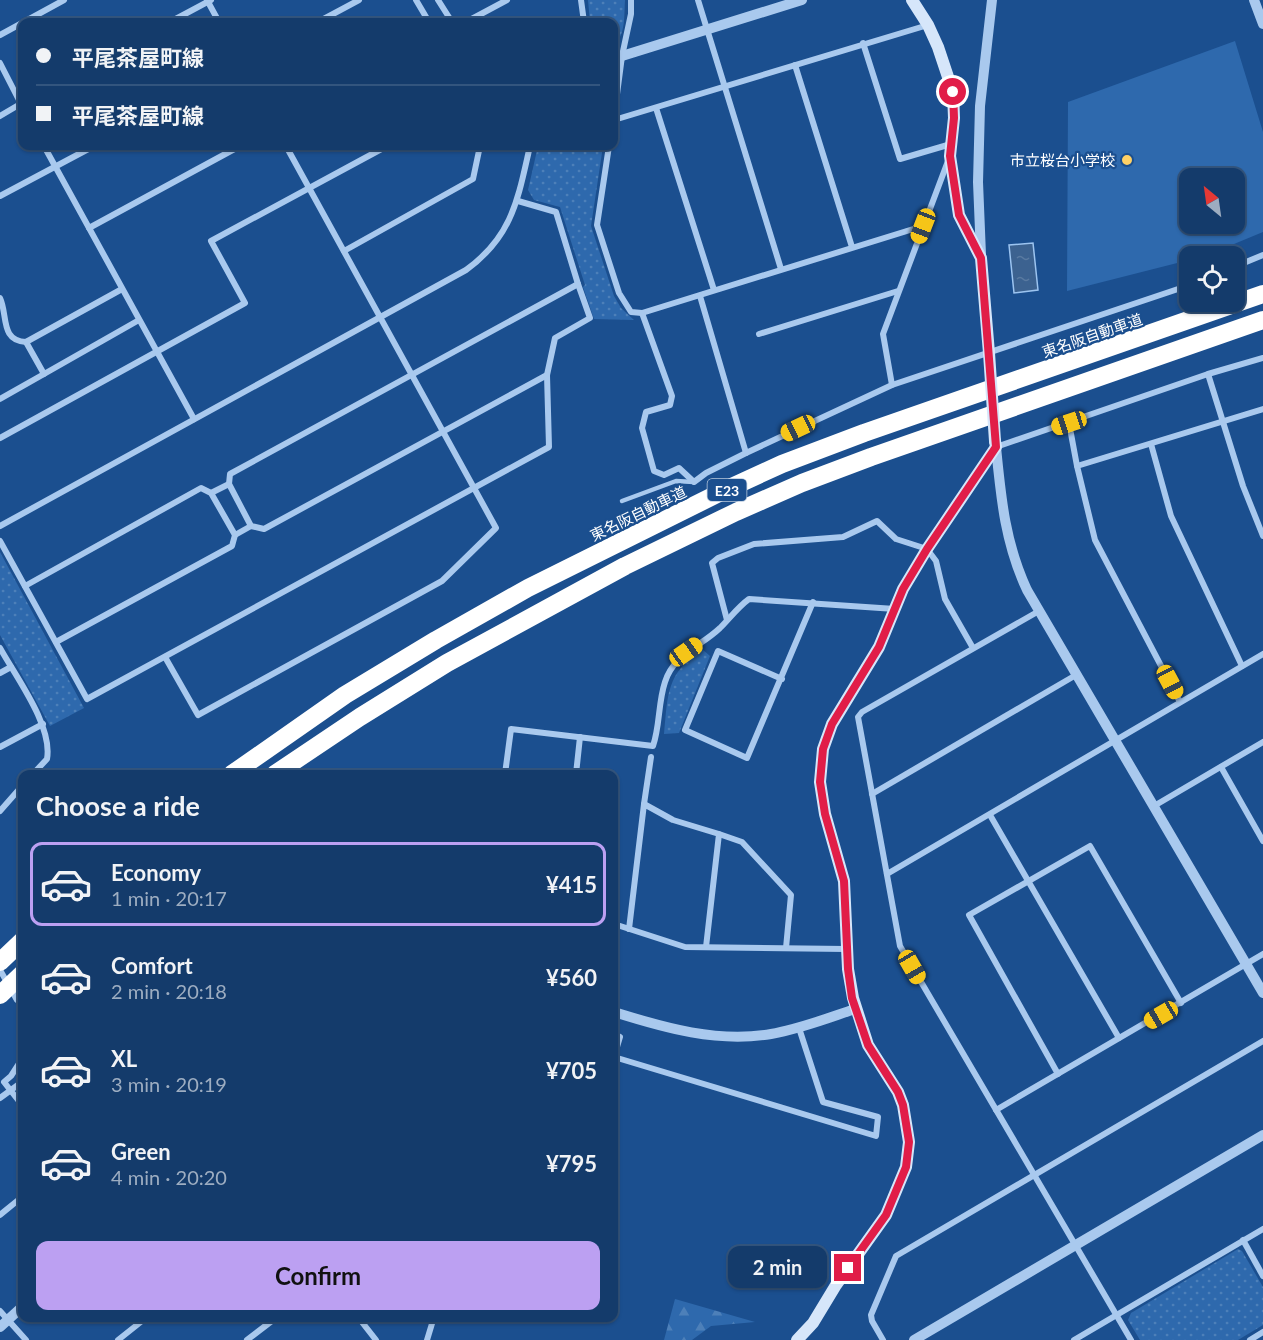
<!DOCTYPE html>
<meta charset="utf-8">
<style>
:root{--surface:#143b6b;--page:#214673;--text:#f1f3f6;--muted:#9dadc1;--line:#33557e;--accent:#bca0f2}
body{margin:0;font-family:Lato,"Noto Sans JP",sans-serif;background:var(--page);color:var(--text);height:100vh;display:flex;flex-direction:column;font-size:22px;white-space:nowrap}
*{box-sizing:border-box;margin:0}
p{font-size:20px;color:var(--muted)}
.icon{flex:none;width:33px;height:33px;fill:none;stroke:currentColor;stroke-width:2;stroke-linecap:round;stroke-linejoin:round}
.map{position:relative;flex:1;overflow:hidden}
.side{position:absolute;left:18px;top:770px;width:600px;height:552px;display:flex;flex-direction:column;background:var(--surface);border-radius:12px;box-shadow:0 2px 4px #0004,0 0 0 2px var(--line)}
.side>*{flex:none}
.guide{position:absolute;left:18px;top:18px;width:600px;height:132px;border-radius:12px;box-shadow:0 2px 4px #0004,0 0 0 2px var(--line);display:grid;align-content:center;height:132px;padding:0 18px;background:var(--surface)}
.needle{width:39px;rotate:331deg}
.tools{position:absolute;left:1179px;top:168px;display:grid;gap:12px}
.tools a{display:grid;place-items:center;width:66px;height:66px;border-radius:12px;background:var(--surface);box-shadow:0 2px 4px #0004,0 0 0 2px var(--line);font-size:30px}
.end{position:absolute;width:27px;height:27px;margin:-14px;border:8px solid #e11d48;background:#fff;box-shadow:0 0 0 3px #fff}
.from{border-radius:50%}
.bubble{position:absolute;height:42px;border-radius:12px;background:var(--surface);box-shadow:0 2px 4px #0004,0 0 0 2px var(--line);font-size:20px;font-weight:700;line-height:42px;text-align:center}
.car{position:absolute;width:18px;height:36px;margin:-18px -9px;border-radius:8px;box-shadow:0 0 4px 2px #0007;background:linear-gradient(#f5c518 24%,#345 0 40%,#f5c518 0 76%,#345 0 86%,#f5c518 0)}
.guide b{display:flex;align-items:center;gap:21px;height:57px;font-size:22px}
.guide b+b{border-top:2px solid var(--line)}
.guide i{width:15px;height:15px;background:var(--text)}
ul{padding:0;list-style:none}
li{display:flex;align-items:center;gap:18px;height:84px;margin:0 12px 9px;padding:0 6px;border:3px solid transparent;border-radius:12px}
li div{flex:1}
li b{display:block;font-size:22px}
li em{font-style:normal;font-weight:700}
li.active{border-color:var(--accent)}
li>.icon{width:54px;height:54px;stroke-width:1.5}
h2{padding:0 18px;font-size:27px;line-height:72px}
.cta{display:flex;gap:12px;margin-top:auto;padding:12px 18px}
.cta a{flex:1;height:69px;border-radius:12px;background:var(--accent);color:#111;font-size:24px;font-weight:700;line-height:69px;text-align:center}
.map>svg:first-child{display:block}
</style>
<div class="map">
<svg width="1263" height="1340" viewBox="0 0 1263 1340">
<defs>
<pattern id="grass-dots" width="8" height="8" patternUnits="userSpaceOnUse" patternTransform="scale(1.5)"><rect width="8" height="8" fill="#2e69ad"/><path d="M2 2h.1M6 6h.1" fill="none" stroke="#4d80b9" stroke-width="1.8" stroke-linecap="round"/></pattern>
<pattern id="forest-firs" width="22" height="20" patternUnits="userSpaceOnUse" patternTransform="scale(1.5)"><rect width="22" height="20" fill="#2e69ad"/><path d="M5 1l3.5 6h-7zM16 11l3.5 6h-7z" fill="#4d80b9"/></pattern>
<pattern id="water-ripples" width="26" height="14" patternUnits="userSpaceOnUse" patternTransform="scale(1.5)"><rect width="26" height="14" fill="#3c6290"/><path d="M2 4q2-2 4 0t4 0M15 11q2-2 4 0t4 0" fill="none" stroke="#597aa1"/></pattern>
</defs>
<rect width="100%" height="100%" fill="#1b4f8f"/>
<!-- grass -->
<g fill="url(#grass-dots)">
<path d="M588,0H625C624,14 626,36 614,44V22H590Z"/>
<path d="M538,146H603L591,226L614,296L621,308L634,320L594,319L583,287L585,285L560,207L534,200L528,190Z"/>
<path d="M0,552L84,708L50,726L0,635Z"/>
<path d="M702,649L710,656L679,733L664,734C668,694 666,674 702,649Z"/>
<path d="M1238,1249L1242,1251L1263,1287V1325L1238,1340H1140L1128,1320L1131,1313Z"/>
</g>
<!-- forest -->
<path fill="url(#forest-firs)" d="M675,1299L755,1322L711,1326L692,1340H664Z"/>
<!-- pitch -->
<path fill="#2e69ad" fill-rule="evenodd" d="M1235,41L1263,132V232L1205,256H1190L1189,260L1067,291L1068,102ZM1190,178H1234V224H1190Z"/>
<!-- water -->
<path fill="url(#water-ripples)" stroke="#9cc4f0" stroke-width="1.5" d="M1033,243L1038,290L1014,293L1009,245Z"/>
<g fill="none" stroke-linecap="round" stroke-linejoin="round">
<!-- service -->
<path stroke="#a9c9ee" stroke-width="4.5" d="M622,501L676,481L694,482"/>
<!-- minor -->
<g stroke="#a9c9ee" stroke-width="6">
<path d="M207,0L219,22"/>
<path d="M416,0L429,22"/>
<path d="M438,0L452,22"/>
<path d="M581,0L584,22"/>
<path d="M698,0L781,269"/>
<path d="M170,22L211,0"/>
<path d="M318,22L359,0"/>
<path d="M466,22L507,0"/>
<path d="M0,35L64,0"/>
<path d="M863,43L900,159L951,144"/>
<path d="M0,63L22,106"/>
<path d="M795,65L852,247"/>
<path d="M656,108L714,290"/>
<path d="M0,116L22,103"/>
<path d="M614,117L622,56L631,14V0"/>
<path d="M614,120L928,25"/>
<path d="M44,146L194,419"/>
<path d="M609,146L597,225L619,293L631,312L642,313L923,226"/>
<path d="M0,196L94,146"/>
<path d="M89,228L240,146"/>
<path d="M344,251L473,179L480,146"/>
<path d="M1234,267L1263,255"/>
<path d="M700,296L746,453L892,385L1190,285"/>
<path d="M0,298C8,315 0,341 26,342L122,289"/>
<path d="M642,313L672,396L670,405L646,412L642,428L654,471L664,475L679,468L694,482L706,473L746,453"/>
<path d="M759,334L898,291"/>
<path d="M26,342L44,374L139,320"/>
<path d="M1208,374L1243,486L1263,536"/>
<path d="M547,375L264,529L251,526L229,484L230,474L578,284"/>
<path d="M892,385L883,334L948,161"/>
<path d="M0,399L44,374"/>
<path d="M1069,423L1077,466"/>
<path d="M0,438L245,303L211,241L387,146"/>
<path d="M1151,444L1171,516L1242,666"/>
<path d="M996,447L1208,374L1263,358"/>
<path d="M211,493L229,484"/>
<path d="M0,526L466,270C513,236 518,198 530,146"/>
<path d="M235,535L251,526"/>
<path d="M0,541L87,699L549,447L547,375L555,338L590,318L578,284L556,212L518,201"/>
<path d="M25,586L201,488L211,493L235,535L232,546L56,642"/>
<path d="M1039,611L862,712L858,717L900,946L1131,1340"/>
<path d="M727,620L712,563L718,558L754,544L843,537L877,521L896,539L927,549L936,561L945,599L973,648"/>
<path d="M0,648C16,677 53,726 47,759L33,774"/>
<path d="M165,657L198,715L442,581L496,528L286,146"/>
<path d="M0,673L11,667"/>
<path d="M782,679L718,651L685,730L747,758L813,602"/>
<path d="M1180,702L1095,540L1077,466L1263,409"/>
<path d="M0,747L43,724"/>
<path d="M1221,767L1263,841"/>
<path d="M505,774L511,729L653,746C660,726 658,703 665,682C674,654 700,647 720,628C730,618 738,607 749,599L895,609"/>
<path d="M576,774L580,737"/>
<path d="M872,794L1076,675"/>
<path d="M644,804L651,757"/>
<path d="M1154,806L1263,742"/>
<path d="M0,811L22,786"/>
<path d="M990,815L1119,1038"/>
<path d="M719,834L742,842L791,895L786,948"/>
<path d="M887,874L1263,654"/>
<path d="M614,924L685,947L846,949"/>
<path d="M629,929L644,804L673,820L719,834L706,947"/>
<path d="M0,970L17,1000L22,1004"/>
<path d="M614,1034L620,1037L614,1057L876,1136L878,1117L823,1102L799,1028"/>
<path d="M22,1059L11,1076L4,1082L22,1105"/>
<path d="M1058,1074L969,915L1090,846L1181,1003"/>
<path d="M0,1098L22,1082"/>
<path d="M996,1110L1263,954"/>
<path d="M0,1215L22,1197"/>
<path d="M1243,1240L1263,1276"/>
<path d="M0,1311L26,1340"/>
<path d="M358,1317L376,1340"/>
<path d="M118,1340L147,1317"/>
<path d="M247,1340L277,1317"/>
<path d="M427,1340L434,1317"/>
<path d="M883,1340L872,1321L871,1315L896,1256L1263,1041"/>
<path d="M1074,1340L1263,1229"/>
<path d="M1250,1340L1263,1332"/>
</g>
<!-- tertiary -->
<g stroke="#a9c9ee" stroke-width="10">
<path d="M1254,0L1263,24"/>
<path d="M622,56L802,0"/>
<path d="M981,255L978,182L980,106L992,0"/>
<path d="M996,447C1001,498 1005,543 1027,590L1263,993"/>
<path d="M614,1012C665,1028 717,1043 771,1034C800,1029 828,1018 855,1009"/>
<path d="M0,1327L22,1307"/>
<path d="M914,1340L1263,1135"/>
</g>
<!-- secondary -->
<g stroke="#d6e6fa" stroke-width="12">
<path d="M912,0L928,25L938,47L953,92L954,118L950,156L959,215L981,258L989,353"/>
<path d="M797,1340L813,1323L836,1285L886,1215L906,1167L909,1142L903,1105L898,1092L868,1045L853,998L848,969L844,881L825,814L820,782L823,749L832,724L879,647L903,589L927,549L996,447L995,441"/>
</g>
<!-- motorway -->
<g stroke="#fff" stroke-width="18">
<path d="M232,774L345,695L436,640L528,588L721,492L782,464L864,433L1263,294"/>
<path d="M275,774L360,717L447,663L625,566L736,512L802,483L871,457L1263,320"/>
<path d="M0,962L22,941"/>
</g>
<!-- secondary-bridge -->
<path stroke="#d6e6fa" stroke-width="12" d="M989,353L995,441"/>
<!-- motorway-bridge -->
<path stroke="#fff" stroke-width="18" d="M0,995L22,974"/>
</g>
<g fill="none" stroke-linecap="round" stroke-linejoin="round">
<!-- route -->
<path stroke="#e11d48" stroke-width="8" d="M848,1268L886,1215L906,1167L909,1142L903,1105L898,1092L868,1045L852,998L848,969L844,881L825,814L820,782L823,749L832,724L879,647L903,589L927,549L996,447L981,258L959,215L950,156L954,118L953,92"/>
</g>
<!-- markers -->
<circle fill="#ffd166" stroke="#1b4f8f" stroke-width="2" cx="1127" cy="160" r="6"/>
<g text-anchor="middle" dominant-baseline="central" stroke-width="4.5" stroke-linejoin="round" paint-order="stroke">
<!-- shield labels -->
<rect fill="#1b4f8f" stroke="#bbcadd" stroke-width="1.5" x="707.5" y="479" width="39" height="22" rx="4.5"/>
<g font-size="14" font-weight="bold" fill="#fff">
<text x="727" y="490">E23</text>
</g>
<!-- poi labels -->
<g font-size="15" fill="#fff" stroke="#1b4f8f" text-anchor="end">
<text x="1115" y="160">市立桜台小学校</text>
</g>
<!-- street labels -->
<g font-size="15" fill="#fff" stroke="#1b4f8f">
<text transform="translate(1092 335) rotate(-19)">東名阪自動車道</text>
<text transform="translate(638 513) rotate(-26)">東名阪自動車道</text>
</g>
</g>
</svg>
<div class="tools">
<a><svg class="needle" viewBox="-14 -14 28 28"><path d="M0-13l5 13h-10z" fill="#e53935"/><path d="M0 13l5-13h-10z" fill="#9dadc1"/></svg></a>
<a><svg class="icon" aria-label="locate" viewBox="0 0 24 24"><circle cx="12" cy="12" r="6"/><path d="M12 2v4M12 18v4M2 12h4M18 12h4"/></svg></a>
</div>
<i class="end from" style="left:953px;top:92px"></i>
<i class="end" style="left:848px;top:1268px"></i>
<div class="bubble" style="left:728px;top:1246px;width:99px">2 min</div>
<i class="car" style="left:923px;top:226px;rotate:201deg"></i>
<i class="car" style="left:1069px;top:423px;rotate:252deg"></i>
<i class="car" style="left:798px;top:428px;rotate:245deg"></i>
<i class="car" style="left:686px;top:652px;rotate:55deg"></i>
<i class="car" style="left:1170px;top:682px;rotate:152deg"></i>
<i class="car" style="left:912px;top:967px;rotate:150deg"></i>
<i class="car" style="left:1161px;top:1015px;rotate:240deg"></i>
<div class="guide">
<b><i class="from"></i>平尾茶屋町線</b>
<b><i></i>平尾茶屋町線</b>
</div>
<section class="side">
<h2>Choose a ride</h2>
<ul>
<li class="active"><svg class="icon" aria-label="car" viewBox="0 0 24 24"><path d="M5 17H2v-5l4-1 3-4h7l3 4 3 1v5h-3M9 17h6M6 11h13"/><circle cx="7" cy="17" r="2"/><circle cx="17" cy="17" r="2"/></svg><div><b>Economy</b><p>1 min · 20:17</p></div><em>¥415</em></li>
<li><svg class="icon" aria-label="car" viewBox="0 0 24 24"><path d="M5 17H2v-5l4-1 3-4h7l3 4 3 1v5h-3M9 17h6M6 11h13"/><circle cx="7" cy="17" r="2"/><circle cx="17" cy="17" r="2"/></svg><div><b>Comfort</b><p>2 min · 20:18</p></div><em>¥560</em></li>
<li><svg class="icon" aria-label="car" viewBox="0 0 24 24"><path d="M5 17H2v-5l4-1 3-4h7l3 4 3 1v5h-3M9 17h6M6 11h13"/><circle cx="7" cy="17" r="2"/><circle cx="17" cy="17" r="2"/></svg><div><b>XL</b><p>3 min · 20:19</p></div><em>¥705</em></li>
<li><svg class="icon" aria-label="car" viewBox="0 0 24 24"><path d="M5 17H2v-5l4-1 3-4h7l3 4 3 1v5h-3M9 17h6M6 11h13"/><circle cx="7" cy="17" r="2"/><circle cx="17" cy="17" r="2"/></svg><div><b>Green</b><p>4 min · 20:20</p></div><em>¥795</em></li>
</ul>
<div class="cta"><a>Confirm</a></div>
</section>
</div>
